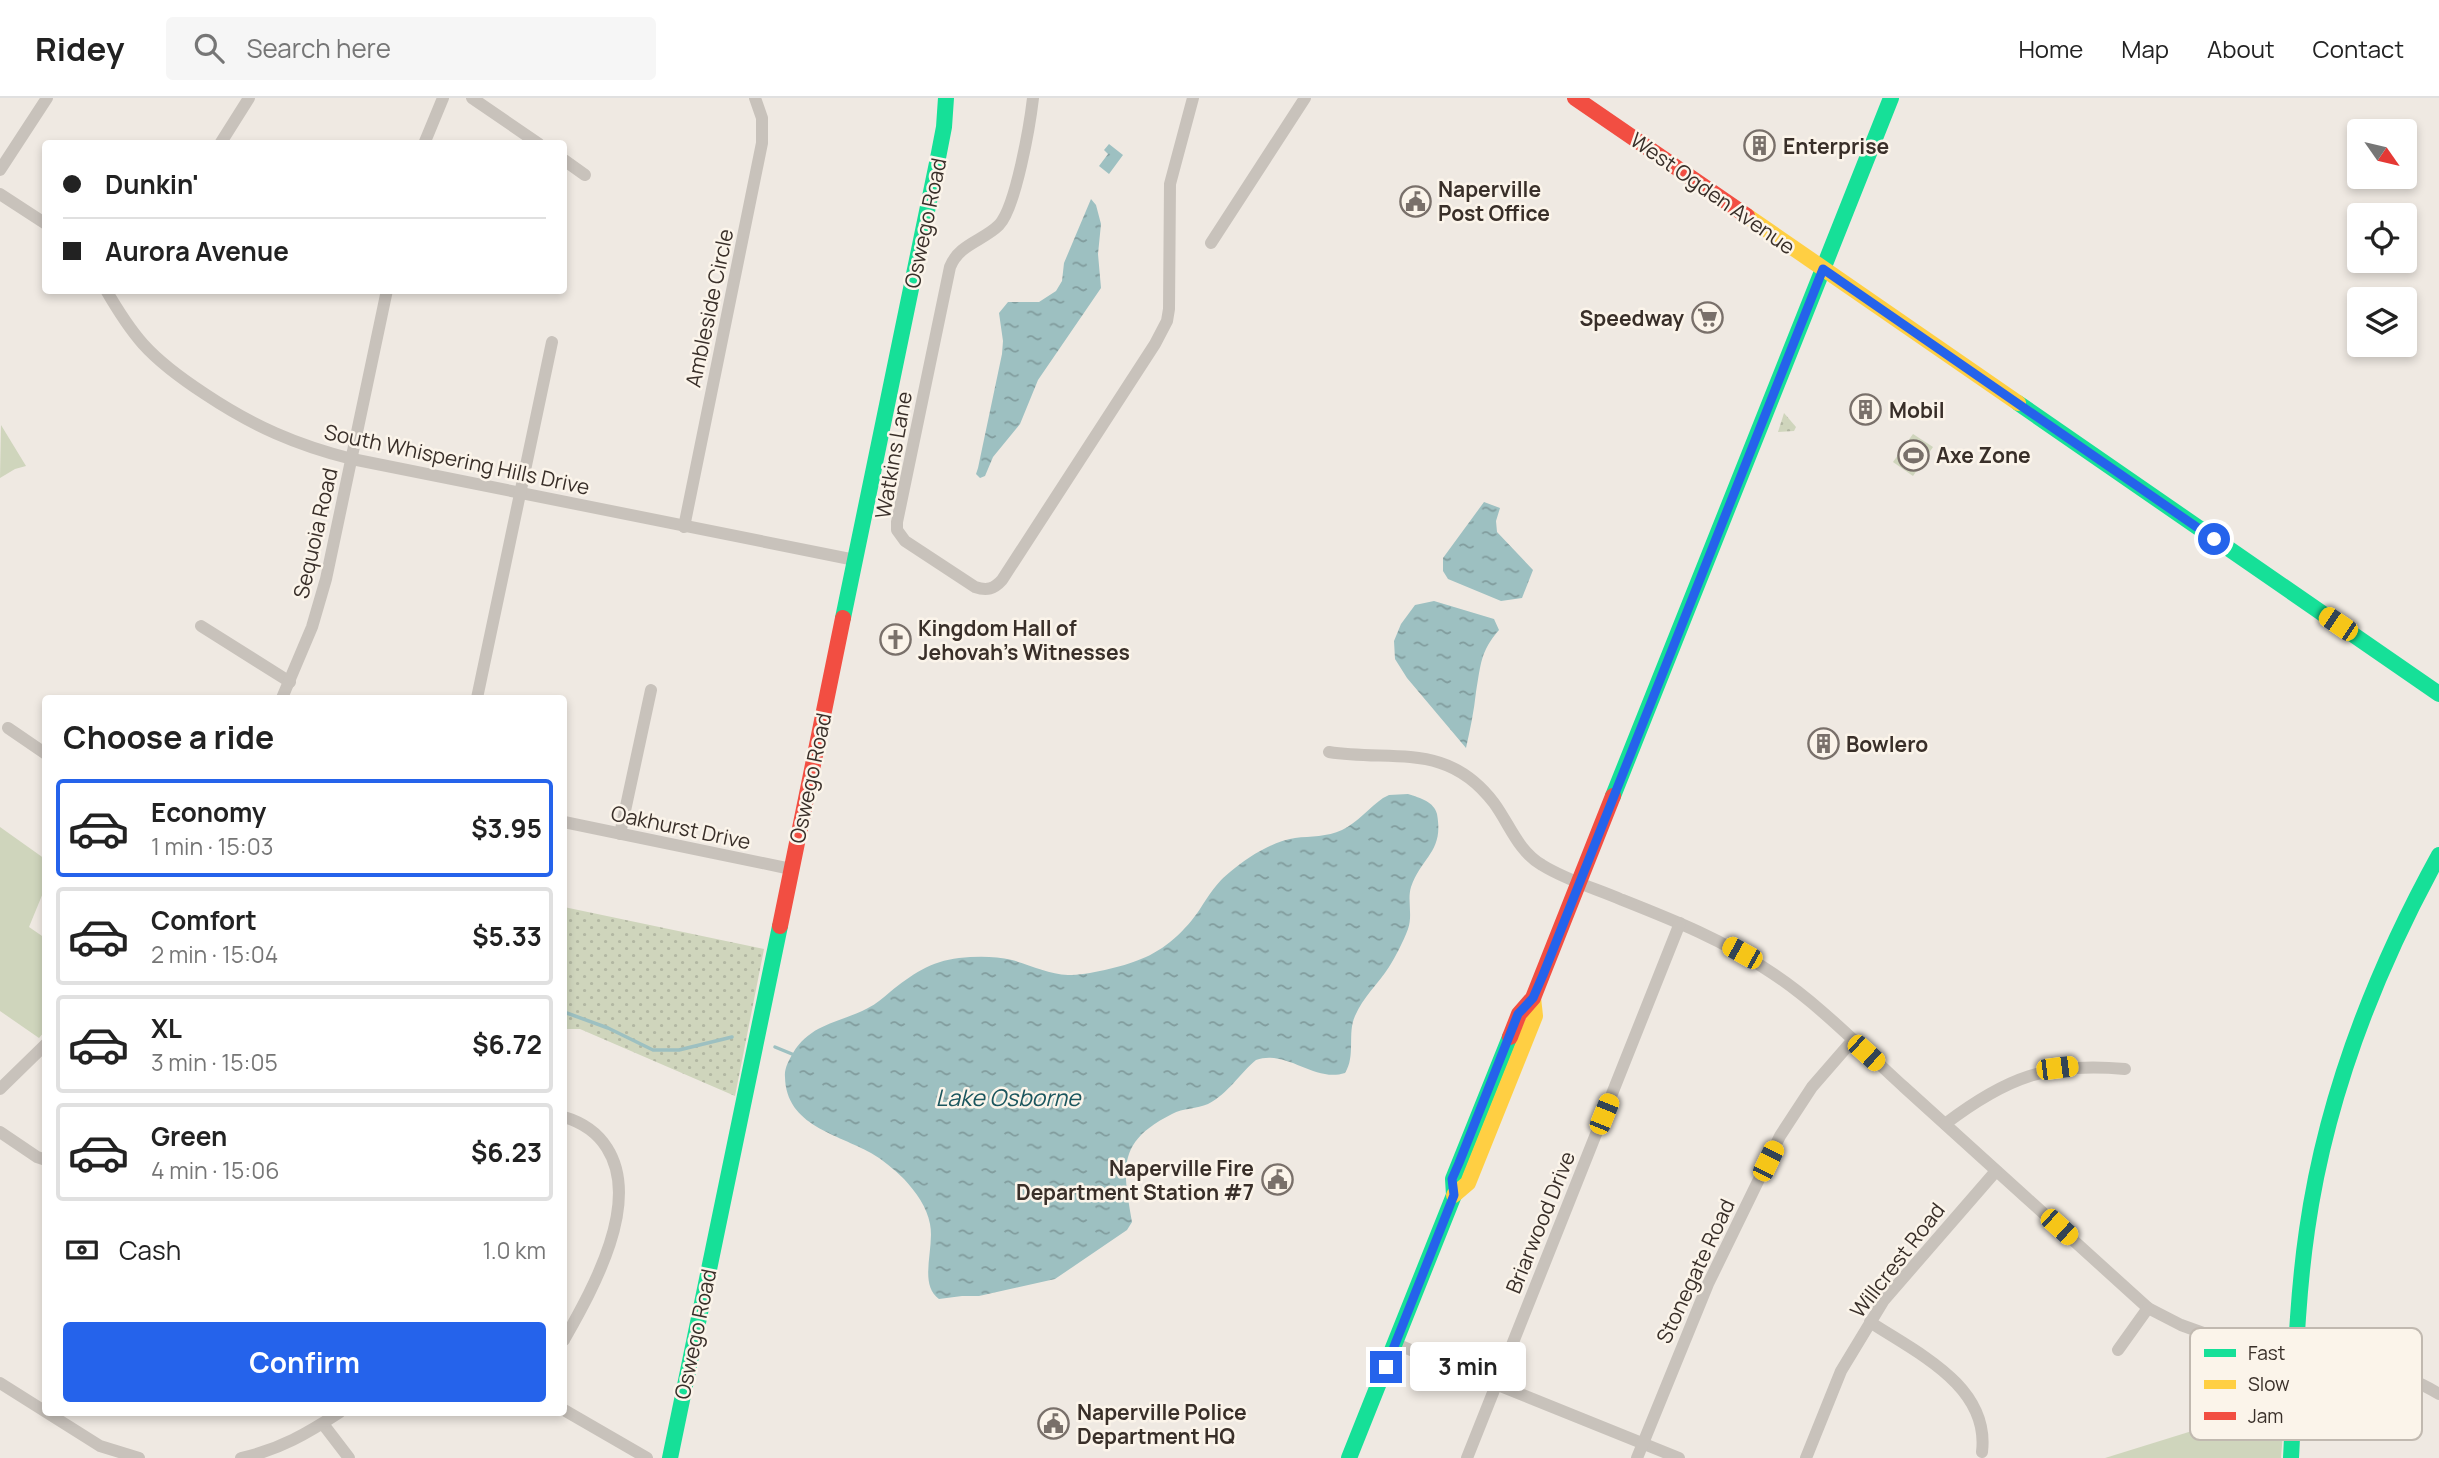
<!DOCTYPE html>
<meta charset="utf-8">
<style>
:root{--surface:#fff;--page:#f6f6f6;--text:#222;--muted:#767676;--line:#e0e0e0;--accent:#2563eb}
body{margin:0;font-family:Manrope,sans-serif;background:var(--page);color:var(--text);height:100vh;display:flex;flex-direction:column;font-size:26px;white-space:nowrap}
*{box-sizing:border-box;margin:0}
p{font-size:23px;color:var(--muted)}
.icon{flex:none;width:38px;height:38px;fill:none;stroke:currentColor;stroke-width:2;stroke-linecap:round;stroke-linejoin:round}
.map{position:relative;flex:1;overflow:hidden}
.side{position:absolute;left:42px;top:597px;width:525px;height:721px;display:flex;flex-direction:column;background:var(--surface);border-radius:7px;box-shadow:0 4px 10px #0003}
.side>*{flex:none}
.banner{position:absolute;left:42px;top:42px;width:525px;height:154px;border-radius:7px;box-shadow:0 4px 10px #0003;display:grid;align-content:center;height:154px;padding:0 21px;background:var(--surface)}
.needle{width:46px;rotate:124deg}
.fabs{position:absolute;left:2347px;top:21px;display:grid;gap:14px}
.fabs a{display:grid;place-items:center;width:70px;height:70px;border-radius:7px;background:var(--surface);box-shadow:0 4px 10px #0003;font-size:35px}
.end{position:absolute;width:32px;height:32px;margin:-16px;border:9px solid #2563eb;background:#fff;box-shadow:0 0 0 4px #fff}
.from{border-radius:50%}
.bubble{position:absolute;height:49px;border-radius:7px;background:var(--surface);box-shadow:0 4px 10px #0003;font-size:23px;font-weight:700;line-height:49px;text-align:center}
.car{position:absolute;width:21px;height:42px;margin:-21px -10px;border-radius:9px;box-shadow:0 0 5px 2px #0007;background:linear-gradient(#f5c518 24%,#345 0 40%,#f5c518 0 76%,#345 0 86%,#f5c518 0)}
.banner b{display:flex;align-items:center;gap:24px;height:66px;font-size:26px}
.banner b+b{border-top:2px solid var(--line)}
.banner i{width:18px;height:18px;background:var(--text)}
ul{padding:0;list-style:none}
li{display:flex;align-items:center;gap:21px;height:98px;margin:0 14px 10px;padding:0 7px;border:4px solid var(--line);border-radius:7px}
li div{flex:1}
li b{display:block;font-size:26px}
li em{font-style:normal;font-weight:700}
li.on{border-color:var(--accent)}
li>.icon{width:63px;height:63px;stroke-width:1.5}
h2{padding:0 21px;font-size:32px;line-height:84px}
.pay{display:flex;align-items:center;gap:18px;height:77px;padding:0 21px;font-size:26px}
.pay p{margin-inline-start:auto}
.cta{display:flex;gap:14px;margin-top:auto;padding:14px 21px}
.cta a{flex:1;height:80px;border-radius:7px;background:var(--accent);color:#fff;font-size:28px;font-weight:700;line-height:80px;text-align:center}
header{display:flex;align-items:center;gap:42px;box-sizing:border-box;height:98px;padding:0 35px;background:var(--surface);border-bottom:2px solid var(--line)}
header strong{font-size:33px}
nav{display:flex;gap:38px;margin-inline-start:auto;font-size:24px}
.search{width:490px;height:63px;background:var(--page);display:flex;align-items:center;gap:18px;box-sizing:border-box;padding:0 24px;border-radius:7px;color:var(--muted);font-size:26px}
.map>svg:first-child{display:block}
</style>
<header>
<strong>Ridey</strong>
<div class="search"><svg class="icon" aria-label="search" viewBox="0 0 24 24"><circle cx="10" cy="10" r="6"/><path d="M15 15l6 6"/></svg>Search here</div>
<nav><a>Home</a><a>Map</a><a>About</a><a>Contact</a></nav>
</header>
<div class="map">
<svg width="2439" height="1360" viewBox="0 0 2439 1360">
<defs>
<pattern id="grass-dots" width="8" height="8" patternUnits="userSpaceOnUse" patternTransform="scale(1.75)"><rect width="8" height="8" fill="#cfd5bc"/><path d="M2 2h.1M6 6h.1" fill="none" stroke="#b2b7a2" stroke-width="1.8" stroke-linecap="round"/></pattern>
<pattern id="water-ripples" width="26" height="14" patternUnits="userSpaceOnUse" patternTransform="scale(1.75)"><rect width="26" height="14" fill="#9dc0c1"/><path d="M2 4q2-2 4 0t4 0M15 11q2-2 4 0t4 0" fill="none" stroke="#819c9d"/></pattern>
</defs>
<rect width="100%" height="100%" fill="#efe9e2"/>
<!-- grass -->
<g fill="url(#grass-dots)">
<path d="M1784,315L1796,329L1794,333L1778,334Z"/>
<path d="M564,809L764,851L735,998L580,931H564Z"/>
</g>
<!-- park -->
<g fill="#cfd5bc">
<path d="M1,327L26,368L15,371L0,380Z"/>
<path d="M1913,336L1933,349L1913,378L1893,364Z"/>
<path d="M0,729L45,761V790L29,829L45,840V933L39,940L0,913Z"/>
<path d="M2192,1333L2283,1334L2281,1360H2105Z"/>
</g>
<!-- water -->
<g fill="url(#water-ripples)">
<path d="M1109,46L1123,57L1109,76L1099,68L1108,56L1104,52Z"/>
<path d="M1091,101L1096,107L1101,126L1098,156L1101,190L1038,282L1020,326L993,359L985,378L980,380L976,376L978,370L1002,256L1003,243L999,215L1008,204H1039L1056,193L1062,183L1064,165Z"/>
<path d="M1484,404L1500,410L1496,423L1497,434L1533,472L1522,500L1501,503L1448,481L1443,473V460Z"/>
<path d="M1434,503L1494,521L1499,532C1480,554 1481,566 1476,594C1474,613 1470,632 1466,650L1407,580L1395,561L1394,543L1401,526L1415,507Z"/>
<path d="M1408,696C1421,700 1434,704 1437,716C1444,754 1422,758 1411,789C1407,802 1413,817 1408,831C1403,844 1396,858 1389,869C1378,886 1363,899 1355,918C1347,935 1356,958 1345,975C1314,985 1287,951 1256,962C1240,975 1228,996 1208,1006C1197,1011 1183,1010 1172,1016C1116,1044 1123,1071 1132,1124L1127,1132L1055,1181L979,1198H962L939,1201C918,1186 935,1150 930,1126C927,1109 916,1094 904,1081C894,1071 883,1062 871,1055C838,1036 786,1028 785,979C784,971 789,962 793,955C811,925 840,925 868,910C876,906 883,900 890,894C911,877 931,863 959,860C977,858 995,858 1012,862C1030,867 1049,876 1068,877C1088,877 1122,869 1141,861C1165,852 1186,832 1200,811C1209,797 1217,784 1230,774C1248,759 1271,744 1295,740C1311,738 1327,739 1342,732C1357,725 1370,709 1383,700L1389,697Z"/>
</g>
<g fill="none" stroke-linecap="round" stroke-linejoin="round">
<!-- stream -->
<g stroke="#9dc0c1" stroke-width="3.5">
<path d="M564,914L608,930L653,952H679L732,939"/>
<path d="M775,949L792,956"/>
</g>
<!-- street -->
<g stroke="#c8c2bb" stroke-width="12">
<path d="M472,0L539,46"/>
<path d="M1033,0C1030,26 1016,109 999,127C983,143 959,146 950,169L897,424V432L905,443L975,489C987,493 994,491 1002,482L1155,246L1167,223L1169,211L1170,86L1193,0"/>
<path d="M220,46L249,0"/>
<path d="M424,46L443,0"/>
<path d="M564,62L585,77"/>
<path d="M0,72L47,0"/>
<path d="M0,96L46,126"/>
<path d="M1211,145L1305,0"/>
<path d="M106,192C117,211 128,229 143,246C161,266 182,281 205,296C253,328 296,347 352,361L855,462"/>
<path d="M684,429L762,45V20L755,0"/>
<path d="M201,528L290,584"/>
<path d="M282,600L312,529L326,481L387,192"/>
<path d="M477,600L552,244"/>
<path d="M8,630L46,656"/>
<path d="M1329,654C1394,664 1447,643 1494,705C1510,727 1518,753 1542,767C1566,782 1594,790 1620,801C1673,822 1724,842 1772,875C1819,906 1862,951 1904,989C1985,1063 2067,1136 2148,1210L2181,1227L2206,1236C2278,1254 2377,1257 2439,1296"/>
<path d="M564,724L791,771"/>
<path d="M620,736L651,592"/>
<path d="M0,991L46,946"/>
<path d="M564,1019C581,1024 597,1034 607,1050C642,1105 592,1192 564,1242"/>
<path d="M1945,1026C2007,979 2047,964 2125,971"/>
<path d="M0,1034L37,1059L46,1062"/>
<path d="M1870,1224C1917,1255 1990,1288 1982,1354"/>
<path d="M1396,1246L1679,1360"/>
<path d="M2118,1252L2148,1210"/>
<path d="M0,1285L100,1348L139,1360"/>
<path d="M564,1312L647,1360"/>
<path d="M323,1326L349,1360"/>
<path d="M241,1360C279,1352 308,1335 340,1314"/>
<path d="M1467,1360L1680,825"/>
<path d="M1637,1360L1708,1186L1780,1038L1812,989L1852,943"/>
<path d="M1806,1360L1841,1273L1884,1202L1996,1073"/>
</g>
<!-- fast -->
<g stroke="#16e098" stroke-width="16">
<path d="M1823,171L1891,0"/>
<path d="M2018,305L2439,596"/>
<path d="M843,520L938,60L944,29L946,0"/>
<path d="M1613,698L1823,171"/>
<path d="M670,1360L780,828"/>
<path d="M1349,1360L1454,1097L1453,1081L1510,939"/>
<path d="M2291,1360C2295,1284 2296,1207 2307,1132C2326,998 2374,875 2439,757"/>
</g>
<!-- slow -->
<g stroke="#ffcf43" stroke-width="16">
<path d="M1747,118L2018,305"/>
<path d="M1454,1097L1468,1085L1535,918L1533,900"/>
</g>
<!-- jam -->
<g stroke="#f24e42" stroke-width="16">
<path d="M1575,0L1747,118"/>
<path d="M780,828L843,520"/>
<path d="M1510,939L1519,916L1533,900L1613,698"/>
</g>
</g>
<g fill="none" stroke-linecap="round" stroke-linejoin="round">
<!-- route -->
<path stroke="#2563eb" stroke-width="9" d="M1386,1269L1454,1097L1452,1081L1459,1065L1518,916L1533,900L1543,877L1823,171L2214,441"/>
</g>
<!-- icons -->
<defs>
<symbol id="building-ring" viewBox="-11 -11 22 22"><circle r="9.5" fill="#fbf4ea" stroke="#79706a" stroke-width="1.5"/><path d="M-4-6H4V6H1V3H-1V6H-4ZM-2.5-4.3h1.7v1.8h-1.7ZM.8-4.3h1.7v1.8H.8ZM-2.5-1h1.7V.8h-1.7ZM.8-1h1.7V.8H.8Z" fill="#79706a"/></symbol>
<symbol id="civic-ring" viewBox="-11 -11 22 22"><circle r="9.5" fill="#fbf4ea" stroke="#79706a" stroke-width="1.5"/><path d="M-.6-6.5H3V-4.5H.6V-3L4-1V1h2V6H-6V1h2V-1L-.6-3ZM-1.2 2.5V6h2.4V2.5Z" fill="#79706a"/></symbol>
<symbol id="supermarket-ring" viewBox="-11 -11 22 22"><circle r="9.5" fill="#fbf4ea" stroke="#79706a" stroke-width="1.5"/><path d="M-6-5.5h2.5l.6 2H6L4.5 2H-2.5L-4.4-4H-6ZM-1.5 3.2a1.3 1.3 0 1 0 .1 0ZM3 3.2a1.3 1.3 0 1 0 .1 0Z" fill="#79706a"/></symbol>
<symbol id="stadium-ring" viewBox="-11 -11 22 22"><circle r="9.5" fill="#fbf4ea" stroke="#79706a" stroke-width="1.5"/><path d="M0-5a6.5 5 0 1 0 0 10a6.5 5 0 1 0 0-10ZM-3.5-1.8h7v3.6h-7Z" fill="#79706a"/></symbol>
<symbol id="church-ring" viewBox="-11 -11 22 22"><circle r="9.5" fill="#fbf4ea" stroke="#79706a" stroke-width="1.5"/><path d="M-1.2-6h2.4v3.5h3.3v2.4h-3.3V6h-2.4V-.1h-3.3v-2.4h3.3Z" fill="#79706a"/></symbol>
</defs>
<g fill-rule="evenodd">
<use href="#building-ring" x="1742" y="30" width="35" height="35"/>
<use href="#civic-ring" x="1398" y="86" width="35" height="35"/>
<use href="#supermarket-ring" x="1690" y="202" width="35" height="35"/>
<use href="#building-ring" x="1848" y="294" width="35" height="35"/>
<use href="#stadium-ring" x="1896" y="340" width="35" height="35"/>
<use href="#church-ring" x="878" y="524" width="35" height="35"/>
<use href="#building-ring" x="1806" y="628" width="35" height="35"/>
<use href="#civic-ring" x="1260" y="1064" width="35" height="35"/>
<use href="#civic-ring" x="1036" y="1308" width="35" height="35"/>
</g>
<g text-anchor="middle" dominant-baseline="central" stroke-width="5" stroke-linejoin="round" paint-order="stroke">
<!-- poi labels -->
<g font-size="21" font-weight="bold" fill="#392f29" stroke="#fbf4ea" text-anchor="start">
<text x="1783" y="48">Enterprise</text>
<text x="1438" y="91">Naperville<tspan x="1438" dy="24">Post Office</tspan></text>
<text x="1684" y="220" text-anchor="end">Speedway</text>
<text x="1889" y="312">Mobil</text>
<text x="1936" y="357">Axe Zone</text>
<text x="918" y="530">Kingdom Hall of<tspan x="918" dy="24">Jehovah's Witnesses</tspan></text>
<text x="1846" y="646">Bowlero</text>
<text x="1254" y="1070" text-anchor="end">Naperville Fire<tspan x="1254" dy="24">Department Station #7</tspan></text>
<text x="1077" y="1314">Naperville Police<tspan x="1077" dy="24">Department HQ</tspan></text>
</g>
<!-- street labels -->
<g font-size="21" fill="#392f29" stroke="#fbf4ea">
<text transform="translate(1713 95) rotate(35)">West Ogden Avenue</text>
<text transform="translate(925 125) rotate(-78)">Oswego Road</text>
<text transform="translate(709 210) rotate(-78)">Ambleside Circle</text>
<text transform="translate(893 357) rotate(-80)">Watkins Lane</text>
<text transform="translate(457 361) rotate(12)">South Whispering Hills Drive</text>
<text transform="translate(315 435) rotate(-77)">Sequoia Road</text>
<text transform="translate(810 680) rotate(-78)">Oswego Road</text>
<text transform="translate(681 729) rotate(12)">Oakhurst Drive</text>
<text transform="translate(1540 1124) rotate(-68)">Briarwood Drive</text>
<text transform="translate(1897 1162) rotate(-52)">Willcrest Road</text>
<text transform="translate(1695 1173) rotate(-65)">Stonegate Road</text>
<text transform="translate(695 1236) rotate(-78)">Oswego Road</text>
</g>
<!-- water labels -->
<g font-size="23" font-style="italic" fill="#1b565e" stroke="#fbf4ea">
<text x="1008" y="999">Lake Osborne</text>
</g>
</g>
<!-- legend -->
<rect x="2190" y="1230" width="232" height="112" rx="10" fill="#fbf4ea" stroke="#c1b9b0" stroke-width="2"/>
<rect x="2204" y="1251" width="32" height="8" fill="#16e098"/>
<rect x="2204" y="1282" width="32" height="9" fill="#ffcf43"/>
<rect x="2204" y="1314" width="32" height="8" fill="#f24e42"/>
<g font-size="19" fill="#392f29">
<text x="2248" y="1262">Fast</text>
<text x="2248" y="1293">Slow</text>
<text x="2248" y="1325">Jam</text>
</g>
</svg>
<div class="fabs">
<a><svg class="needle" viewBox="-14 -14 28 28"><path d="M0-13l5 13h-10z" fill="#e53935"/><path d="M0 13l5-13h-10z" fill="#767676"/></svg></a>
<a><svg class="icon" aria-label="locate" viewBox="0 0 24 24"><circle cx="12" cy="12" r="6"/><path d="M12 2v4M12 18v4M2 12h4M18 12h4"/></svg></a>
<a><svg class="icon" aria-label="layers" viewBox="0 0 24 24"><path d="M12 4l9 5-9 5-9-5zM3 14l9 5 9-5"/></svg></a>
</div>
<i class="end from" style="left:2214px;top:441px"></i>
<i class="end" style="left:1386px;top:1269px"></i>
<div class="bubble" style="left:1410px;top:1244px;width:116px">3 min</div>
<i class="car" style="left:2338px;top:526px;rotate:304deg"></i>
<i class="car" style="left:1742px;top:855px;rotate:299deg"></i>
<i class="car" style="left:1866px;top:955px;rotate:132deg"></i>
<i class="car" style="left:2057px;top:970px;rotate:83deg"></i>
<i class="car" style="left:1604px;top:1016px;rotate:22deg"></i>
<i class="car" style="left:1768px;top:1063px;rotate:26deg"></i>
<i class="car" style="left:2059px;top:1129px;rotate:132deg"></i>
<div class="banner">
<b><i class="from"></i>Dunkin'</b>
<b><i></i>Aurora Avenue</b>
</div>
<section class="side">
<h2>Choose a ride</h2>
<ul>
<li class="on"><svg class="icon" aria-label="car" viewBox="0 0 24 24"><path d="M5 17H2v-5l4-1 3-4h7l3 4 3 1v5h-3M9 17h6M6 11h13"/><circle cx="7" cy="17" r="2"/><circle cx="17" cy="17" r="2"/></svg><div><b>Economy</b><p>1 min · 15:03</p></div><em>$3.95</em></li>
<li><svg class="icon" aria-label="car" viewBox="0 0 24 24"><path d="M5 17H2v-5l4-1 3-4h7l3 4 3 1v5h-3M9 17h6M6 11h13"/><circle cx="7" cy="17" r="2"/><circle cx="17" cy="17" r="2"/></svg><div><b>Comfort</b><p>2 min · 15:04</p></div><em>$5.33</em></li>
<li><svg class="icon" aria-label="car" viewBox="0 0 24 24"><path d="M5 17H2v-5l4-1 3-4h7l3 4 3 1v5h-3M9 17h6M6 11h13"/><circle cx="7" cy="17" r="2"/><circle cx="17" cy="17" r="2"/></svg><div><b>XL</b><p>3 min · 15:05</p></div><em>$6.72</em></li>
<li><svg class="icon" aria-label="car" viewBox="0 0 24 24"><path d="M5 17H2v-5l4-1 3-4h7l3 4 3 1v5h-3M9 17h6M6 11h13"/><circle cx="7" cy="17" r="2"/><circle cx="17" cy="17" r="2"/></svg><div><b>Green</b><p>4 min · 15:06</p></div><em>$6.23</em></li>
</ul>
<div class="pay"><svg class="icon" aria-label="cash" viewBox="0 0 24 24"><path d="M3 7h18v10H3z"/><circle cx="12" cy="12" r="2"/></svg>Cash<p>1.0 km</p></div>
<div class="cta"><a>Confirm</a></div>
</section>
</div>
